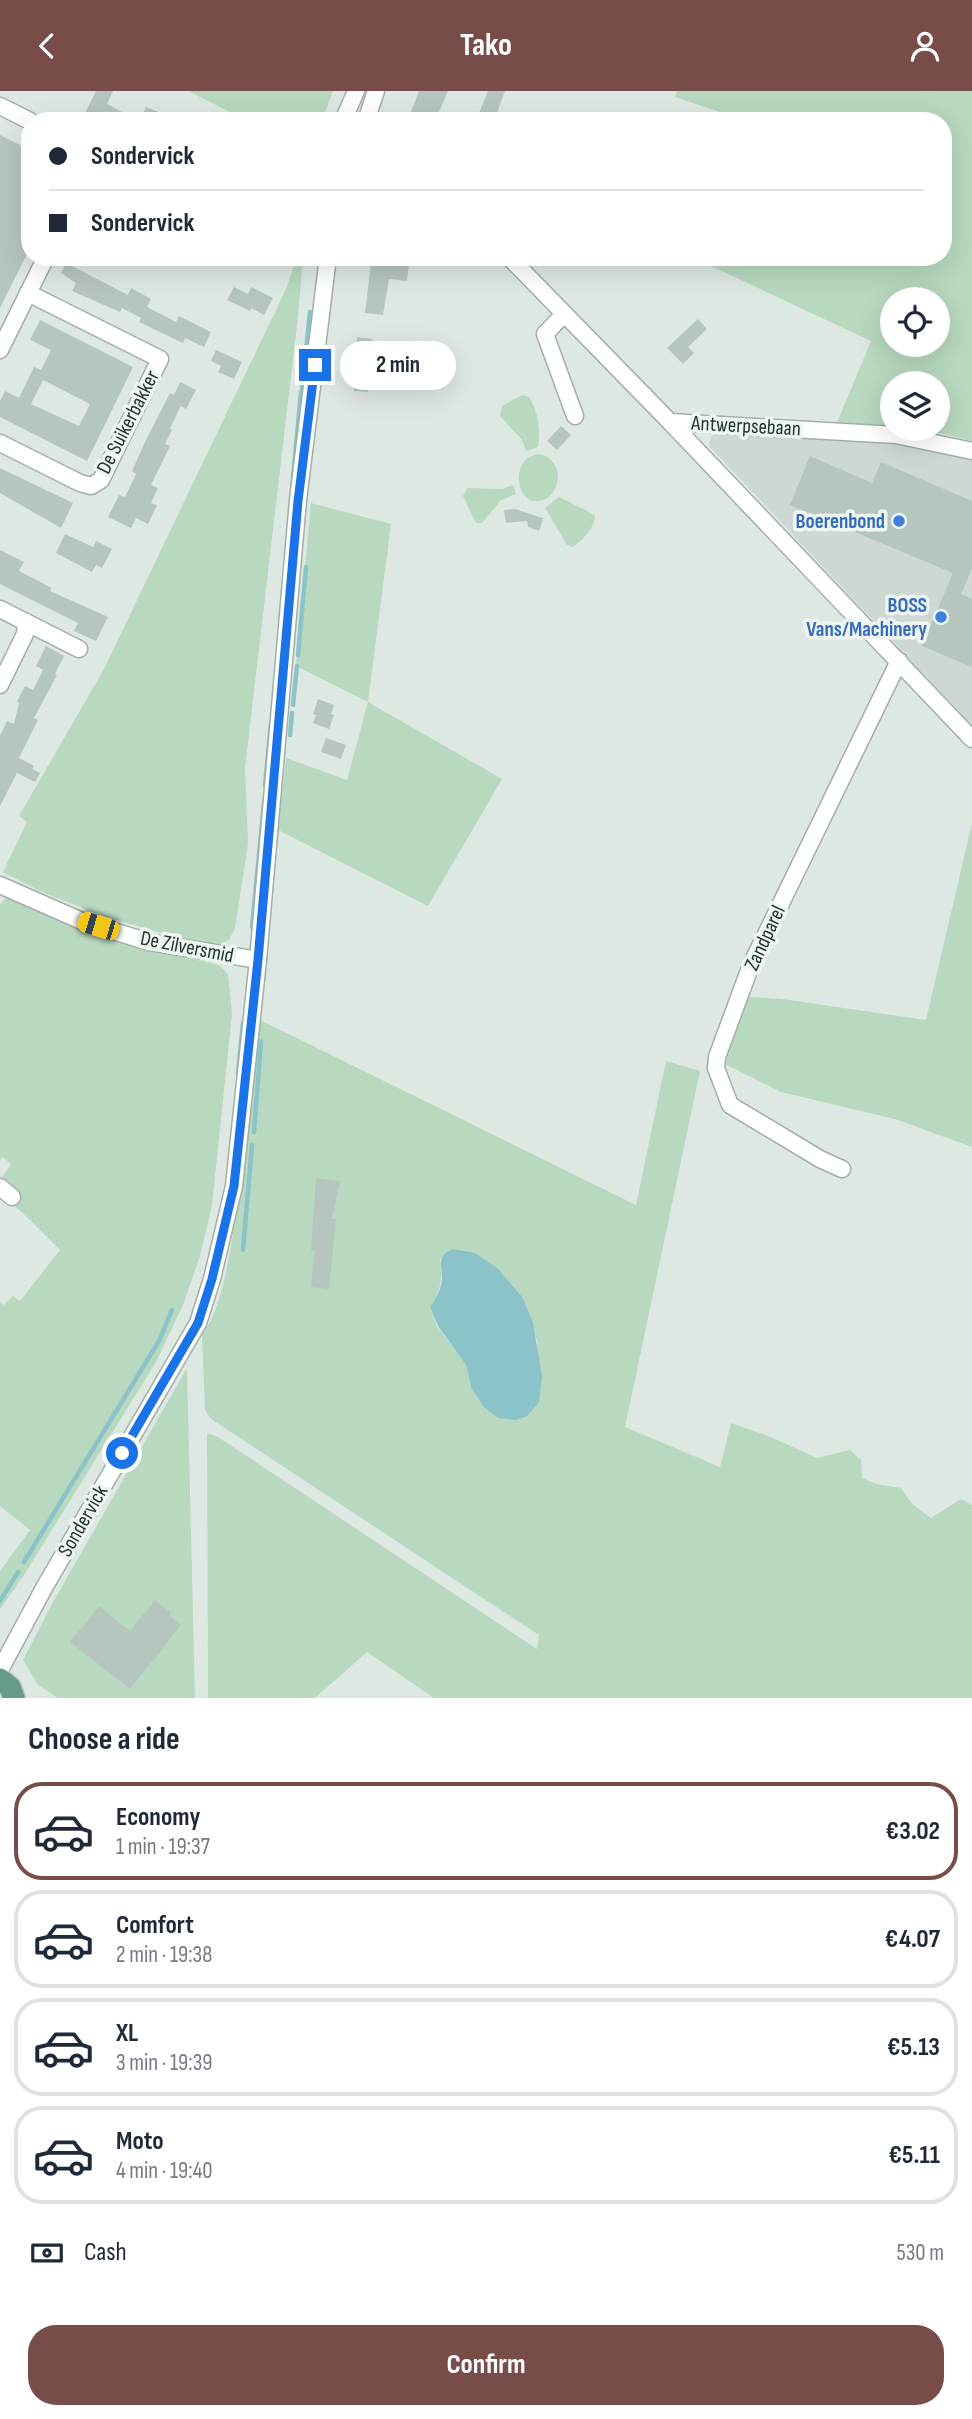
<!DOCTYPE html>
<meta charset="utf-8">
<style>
:root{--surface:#fff;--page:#f6f6f7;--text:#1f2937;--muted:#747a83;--line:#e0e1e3;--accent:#784c49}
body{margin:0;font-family:"Sofia Sans Condensed",sans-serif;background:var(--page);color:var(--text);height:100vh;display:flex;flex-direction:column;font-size:26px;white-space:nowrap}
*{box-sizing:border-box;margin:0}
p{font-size:23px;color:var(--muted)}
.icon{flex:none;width:38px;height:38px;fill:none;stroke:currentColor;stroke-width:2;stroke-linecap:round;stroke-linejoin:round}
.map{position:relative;height:1607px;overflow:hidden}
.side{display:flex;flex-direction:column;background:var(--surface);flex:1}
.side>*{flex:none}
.top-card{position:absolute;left:21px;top:21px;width:931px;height:154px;border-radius:28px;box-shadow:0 7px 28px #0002;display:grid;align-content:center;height:154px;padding:0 28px;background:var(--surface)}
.buttons{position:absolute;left:880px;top:196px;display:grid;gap:14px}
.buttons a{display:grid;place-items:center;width:70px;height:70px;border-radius:50%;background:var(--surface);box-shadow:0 7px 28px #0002;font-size:35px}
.end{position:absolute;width:32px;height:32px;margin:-16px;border:9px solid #1a73e8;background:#fff;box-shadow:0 0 0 4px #fff}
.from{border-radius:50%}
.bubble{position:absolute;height:49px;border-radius:24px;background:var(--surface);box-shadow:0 7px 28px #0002;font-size:23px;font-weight:700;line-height:49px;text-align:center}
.car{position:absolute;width:21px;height:42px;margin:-21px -10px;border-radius:9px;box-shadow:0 0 5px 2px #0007;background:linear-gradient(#f5c518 24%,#345 0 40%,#f5c518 0 76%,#345 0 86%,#f5c518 0)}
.top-card b{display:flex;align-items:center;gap:24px;height:66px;font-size:26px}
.top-card b+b{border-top:2px solid var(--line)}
.top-card i{width:18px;height:18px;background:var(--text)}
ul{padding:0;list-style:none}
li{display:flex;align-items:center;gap:21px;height:98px;margin:0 14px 10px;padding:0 14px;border:4px solid var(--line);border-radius:28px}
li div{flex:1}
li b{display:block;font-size:26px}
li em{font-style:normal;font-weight:700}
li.current{border-color:var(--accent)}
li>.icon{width:63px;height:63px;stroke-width:1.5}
h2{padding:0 28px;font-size:32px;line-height:84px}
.pay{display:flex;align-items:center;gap:18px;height:77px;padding:0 28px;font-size:26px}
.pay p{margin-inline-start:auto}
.action{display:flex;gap:14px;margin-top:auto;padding:14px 28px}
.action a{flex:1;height:80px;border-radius:28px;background:var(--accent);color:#fff;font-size:28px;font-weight:700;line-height:80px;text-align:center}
header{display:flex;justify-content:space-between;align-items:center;height:91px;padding:0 28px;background:var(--accent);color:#fff;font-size:32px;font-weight:700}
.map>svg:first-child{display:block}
</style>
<header><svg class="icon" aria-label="back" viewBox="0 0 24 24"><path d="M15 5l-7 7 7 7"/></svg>Tako<svg class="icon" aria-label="person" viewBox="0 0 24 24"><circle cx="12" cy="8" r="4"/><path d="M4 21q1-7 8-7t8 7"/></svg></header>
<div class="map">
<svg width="972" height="1607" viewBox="0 0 972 1607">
<rect width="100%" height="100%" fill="#dee8e3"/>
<!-- built -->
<path fill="#cdd8d2" d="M716,341L911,354L972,369V634L709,355L711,346Z"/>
<!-- green -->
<g fill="#b8d8bf" fill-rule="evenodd">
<path d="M188,0H333L322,30H248Z"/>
<path d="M677,0H972V350L944,343L897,338H938V292H892V337L836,334L871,250L696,168V166H943V30H747L675,6ZM892,208H938V254H892Z"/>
<path d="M297,166H303L298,226L245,677L248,753L235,837L229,849L216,855L196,852L103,825L42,801L3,781L27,731L19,725L104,578L286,198Z"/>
<path d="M522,304L529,306C538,320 541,340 538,356L526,360L522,349L500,325L502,315Z"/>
<path d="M540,363C561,369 563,391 549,406C516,427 506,364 540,363Z"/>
<path d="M513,394L516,403L501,409L482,432H476L463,405L467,397L502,398Z"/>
<path d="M559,406L595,424C595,437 583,448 573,456L567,454L545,417Z"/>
<path d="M311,412L391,433L368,611L502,688L428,815L278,739L286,667L347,689L368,611L296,575Z"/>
<path d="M972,732V1056L895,1028L781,1001L723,972L745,908L748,906L782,908L926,929Z"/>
<path d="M6,806H14L158,860L219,874L228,883L232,923L212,1114L200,1165L183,1214L156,1271L143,1292L24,1484L0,1518V1480L30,1439L0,1415V1211L4,1214L13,1205L20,1210L60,1159L28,1127L9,1110L1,1088L11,1073L3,1066L0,1069V814Z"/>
<path d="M258,928L636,1114L666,970L700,980L625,1336L720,1376L731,1332L771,1346L817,1367L850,1359L861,1369L862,1387L876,1393L901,1397L912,1413L931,1427L961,1408L972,1414V1607H434L367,1561L315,1607H208L207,1342L218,1346L537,1558L539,1544L211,1328L205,1319L202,1244C221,1218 228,1174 233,1142C245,1071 250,999 258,928ZM440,1167L523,1207L538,1253L471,1296L466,1274L437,1235L430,1216C442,1200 442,1186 440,1167Z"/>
<path d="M187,1277L195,1607H58L38,1594L23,1569L52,1513Z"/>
</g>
<!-- water -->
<path fill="#8ac4c9" d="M453,1158L475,1162L498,1178L523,1207L533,1232L542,1285L539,1311L527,1325L516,1329L498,1327L483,1315L471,1296L466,1274L438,1235L430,1216C436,1208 441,1199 442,1188C442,1174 436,1164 453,1158Z"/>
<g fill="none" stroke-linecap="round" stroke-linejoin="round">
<!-- stream -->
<g stroke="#8ac4c9" stroke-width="4.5">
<path d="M302,297L310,221"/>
<path d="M292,398L301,301"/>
<path d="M298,564L306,476"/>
<path d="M293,614L297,575"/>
<path d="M290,644L292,622"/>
<path d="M265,694L271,632"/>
<path d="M252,836L264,712"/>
<path d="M238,982L243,932"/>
<path d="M254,1041L261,950"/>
<path d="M243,1159L252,1054"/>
<path d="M24,1471L159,1250L172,1219"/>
<path d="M0,1510L18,1481"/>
</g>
</g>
<!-- building -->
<g fill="#b7c5bf" fill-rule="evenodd">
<path d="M96,0H113L107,13L139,30H90L83,26Z"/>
<path d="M419,0H448L435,30L411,21Z"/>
<path d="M488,0H505L494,30L477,27Z"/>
<path d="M146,16L179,29V30H140Z"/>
<path d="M0,44L30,59V157L0,217Z"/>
<path d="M397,166H410L407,190L389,188L383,224L365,222L371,172L396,175Z"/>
<path d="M66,172L128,204L131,197L151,208L147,216L176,231L179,225L211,241L204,256L185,247L183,252L139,231L141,227L122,217L120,221L72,200L76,192L61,182Z"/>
<path d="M234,196L248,203L251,196L273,207L264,224L251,217L250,220L227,209Z"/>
<path d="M698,228L707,238L688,256L694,262L683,273L667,257Z"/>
<path d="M40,229L133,276L87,370L0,326V310L5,300L19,307L34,276L41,279L51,259L30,249ZM43,289L90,313L79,335L31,313Z"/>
<path d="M357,246L372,248L368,301L354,300Z"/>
<path d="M216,259L242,271L234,288L218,281L221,275L211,270Z"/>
<path d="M180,291L196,299L186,318L181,315L170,337L172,339L165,353L170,355L151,394L158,397L151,412L157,414L148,433L136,427L131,437L108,426L119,404L125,406L136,383L132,380L145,351L170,302L174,304Z"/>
<path d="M561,335L571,344L557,359L547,350Z"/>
<path d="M810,365L872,392L881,371L972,410V478L961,503L972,508V576L922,555L953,482L790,414Z"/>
<path d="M0,377L73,412L61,437L0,402Z"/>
<path d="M515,418L545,428H543L539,440L528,436L527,430L506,432L504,419Z"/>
<path d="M65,443L93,456L96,450L112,458L102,477L96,474L92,481L56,462Z"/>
<path d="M0,459L24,471L19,480L52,497L50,500L108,526L96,550L74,540L78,532L0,493Z"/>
<path d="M46,555L64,565L55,583L57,584L34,627L38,629L19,667L34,675L32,678L40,682L35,691L17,682L0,715V645L7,630L14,633L19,612L17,610L25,595L33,599L43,579L36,575Z"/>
<path d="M318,608L334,614L331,623L334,624L329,638L313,632L316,624L313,623Z"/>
<path d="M326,647L346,654L341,668L321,661Z"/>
<path d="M316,1087L340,1090L332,1128H336L329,1198L311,1196L315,1159H311Z"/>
<path d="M155,1509L171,1522L169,1524L181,1534L130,1598L70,1551L99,1515L130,1540Z"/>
</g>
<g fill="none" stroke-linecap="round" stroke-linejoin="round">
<defs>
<g id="minor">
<path d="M0,15L30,30"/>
<path d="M343,30L356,0"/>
<path d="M366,30L376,0"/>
<path d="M509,166L670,331L896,344L972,360"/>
<path d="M564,223L545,243L575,325"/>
<path d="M0,259L46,166"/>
<path d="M670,331L972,648"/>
<path d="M0,352L80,392L91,395L101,389L160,268L28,202"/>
<path d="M0,518L79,558"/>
<path d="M0,594L25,543L26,531"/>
<path d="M0,794L84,831L149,851L258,869"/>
<path d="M842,1078L820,1068L730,1014L716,977L717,966L751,874L899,570"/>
<path d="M0,1096L12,1106"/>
<path d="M0,1579L44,1497L198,1232L212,1188L234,1095L258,869L298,409L328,166"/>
</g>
<path id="major" d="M0,1588L10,1596L14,1607"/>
</defs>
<!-- minor casing -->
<use href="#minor" stroke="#a2afa9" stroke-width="19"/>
<!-- major casing -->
<use href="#major" stroke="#bcc3c1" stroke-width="24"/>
<!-- minor -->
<use href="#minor" stroke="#fff" stroke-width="16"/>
<!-- major -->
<use href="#major" stroke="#669a89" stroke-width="21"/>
</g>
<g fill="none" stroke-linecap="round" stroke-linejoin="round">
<!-- route -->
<path stroke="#1a73e8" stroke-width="9" d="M122,1362L198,1232L212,1188L234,1095L258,869L298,410L315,274"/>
</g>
<!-- markers -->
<g fill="#3f7fe0" stroke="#eef5f1" stroke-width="2.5">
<circle cx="899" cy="430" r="7"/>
<circle cx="941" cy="526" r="7"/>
</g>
<g text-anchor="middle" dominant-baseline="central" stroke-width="7" stroke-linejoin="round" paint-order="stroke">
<!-- street labels -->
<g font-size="21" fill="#21362f" stroke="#eef5f1">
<text transform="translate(128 331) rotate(-63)">De Suikerbakker</text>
<text transform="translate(746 335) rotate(3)">Antwerpsebaan</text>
<text transform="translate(765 847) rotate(-65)">Zandparel</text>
<text transform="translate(187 856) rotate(11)">De Zilversmid</text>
<text transform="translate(83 1430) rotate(-60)">Sondervick</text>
</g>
<!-- shop labels -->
<g font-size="21" font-weight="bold" fill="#366cbe" stroke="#eef5f1" text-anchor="end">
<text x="885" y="430">Boerenbond</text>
<text x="927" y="514">BOSS<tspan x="927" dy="24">Vans/Machinery</tspan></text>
</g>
</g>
</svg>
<div class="buttons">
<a><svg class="icon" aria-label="locate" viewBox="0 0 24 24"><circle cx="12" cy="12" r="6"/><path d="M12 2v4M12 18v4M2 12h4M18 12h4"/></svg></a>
<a><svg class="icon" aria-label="layers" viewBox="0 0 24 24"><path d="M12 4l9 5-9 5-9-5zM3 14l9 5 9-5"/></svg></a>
</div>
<i class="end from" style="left:122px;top:1362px"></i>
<i class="end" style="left:315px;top:274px"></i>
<div class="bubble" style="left:340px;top:250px;width:116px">2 min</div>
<i class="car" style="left:98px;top:835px;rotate:287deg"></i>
<div class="top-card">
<b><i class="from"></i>Sondervick</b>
<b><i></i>Sondervick</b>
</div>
</div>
<section class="side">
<h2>Choose a ride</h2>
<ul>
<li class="current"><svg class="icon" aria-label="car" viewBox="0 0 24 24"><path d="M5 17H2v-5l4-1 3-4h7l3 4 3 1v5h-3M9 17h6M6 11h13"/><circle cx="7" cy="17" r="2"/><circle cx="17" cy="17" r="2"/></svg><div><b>Economy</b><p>1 min · 19:37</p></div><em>€3.02</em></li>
<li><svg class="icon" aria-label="car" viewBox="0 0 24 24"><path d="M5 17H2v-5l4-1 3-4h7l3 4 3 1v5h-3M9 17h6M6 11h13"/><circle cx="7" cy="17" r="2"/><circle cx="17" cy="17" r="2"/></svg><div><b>Comfort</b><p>2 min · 19:38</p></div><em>€4.07</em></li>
<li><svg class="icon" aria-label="car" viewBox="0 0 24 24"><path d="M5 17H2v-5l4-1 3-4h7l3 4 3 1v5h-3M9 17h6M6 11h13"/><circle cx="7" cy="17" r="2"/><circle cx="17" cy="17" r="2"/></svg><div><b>XL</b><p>3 min · 19:39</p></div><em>€5.13</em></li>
<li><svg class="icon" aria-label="car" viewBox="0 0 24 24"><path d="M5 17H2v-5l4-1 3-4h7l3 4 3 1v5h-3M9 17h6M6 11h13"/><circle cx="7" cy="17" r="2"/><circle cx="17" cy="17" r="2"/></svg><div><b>Moto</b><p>4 min · 19:40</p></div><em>€5.11</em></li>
</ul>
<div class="pay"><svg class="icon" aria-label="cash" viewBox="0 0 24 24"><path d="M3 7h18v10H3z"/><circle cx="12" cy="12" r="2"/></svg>Cash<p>530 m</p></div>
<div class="action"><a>Confirm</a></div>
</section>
